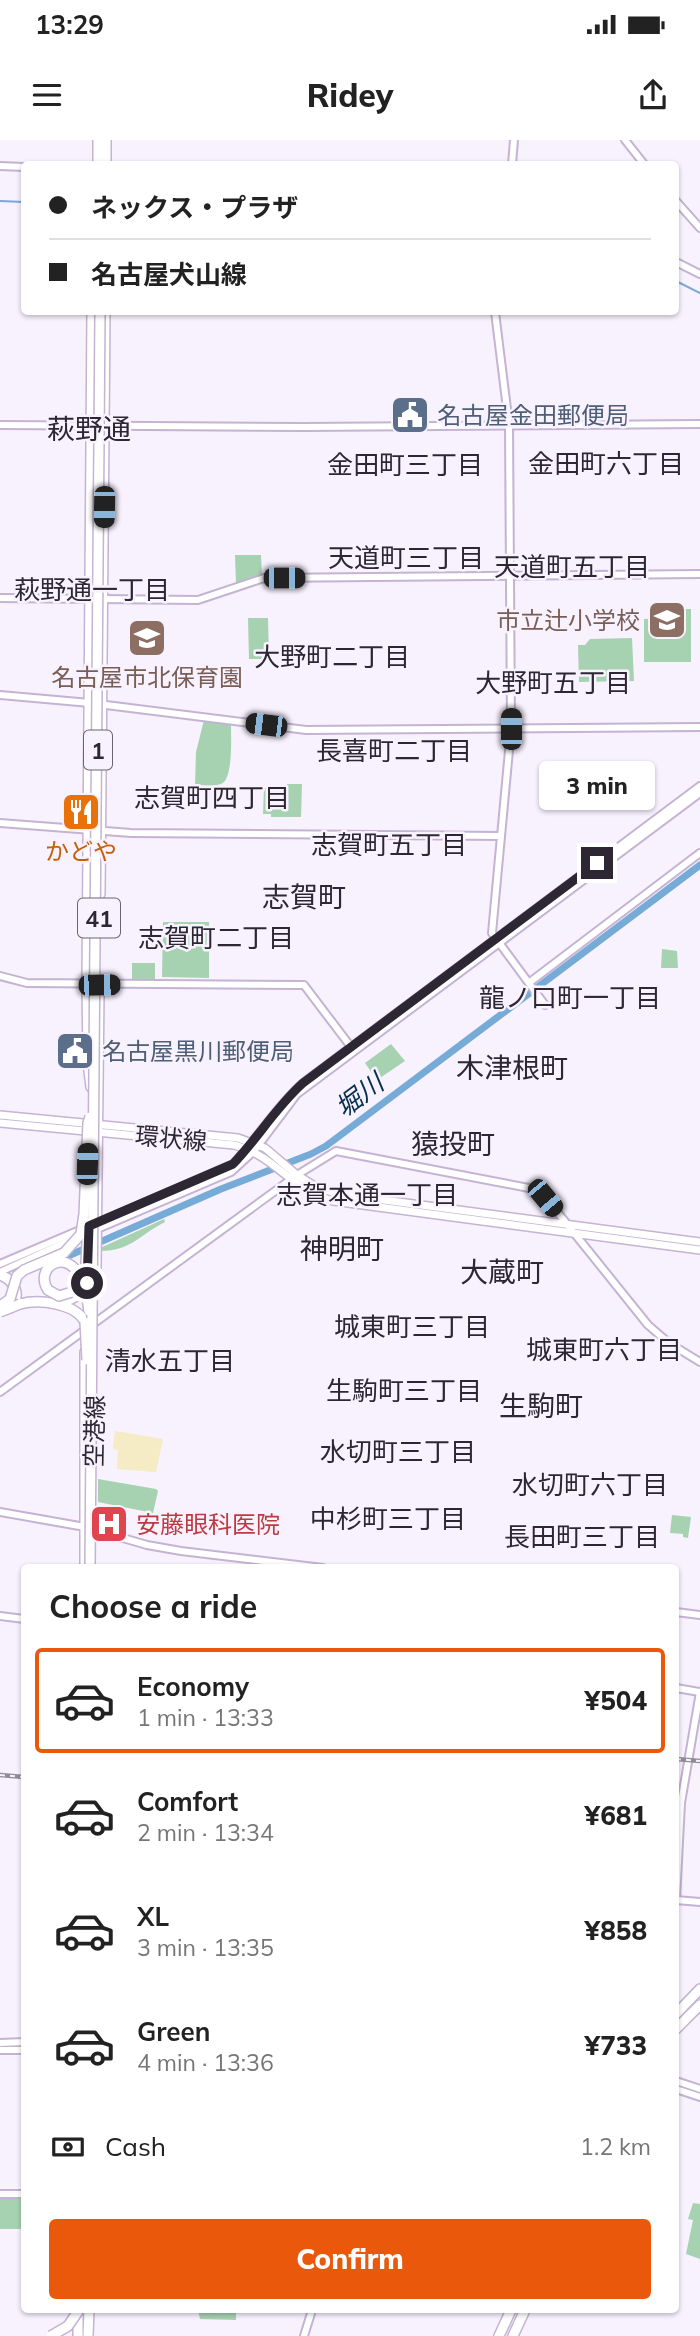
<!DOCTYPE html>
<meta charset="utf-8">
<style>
:root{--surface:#fff;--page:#f6f6f6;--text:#222;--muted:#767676;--line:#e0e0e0;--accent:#ea580c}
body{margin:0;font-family:Mulish,"Noto Sans JP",sans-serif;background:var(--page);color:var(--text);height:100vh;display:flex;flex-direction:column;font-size:26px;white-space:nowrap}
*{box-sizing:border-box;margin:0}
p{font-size:23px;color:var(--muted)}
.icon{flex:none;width:38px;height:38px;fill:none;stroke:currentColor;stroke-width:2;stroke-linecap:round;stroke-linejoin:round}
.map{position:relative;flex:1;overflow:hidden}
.side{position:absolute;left:21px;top:1424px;width:658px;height:749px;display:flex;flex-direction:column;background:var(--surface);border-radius:7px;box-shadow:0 2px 5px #0004}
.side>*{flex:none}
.banner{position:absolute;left:21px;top:21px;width:658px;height:154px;border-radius:7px;box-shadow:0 2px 5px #0004;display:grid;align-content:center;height:154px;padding:0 28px;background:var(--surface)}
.end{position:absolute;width:32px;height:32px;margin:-16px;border:9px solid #2d2733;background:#fff;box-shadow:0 0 0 4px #fff}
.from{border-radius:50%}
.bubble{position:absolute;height:49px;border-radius:7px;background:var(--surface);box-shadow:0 2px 5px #0004;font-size:23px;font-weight:800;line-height:49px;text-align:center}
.car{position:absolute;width:21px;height:42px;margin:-21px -10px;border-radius:9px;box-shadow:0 0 5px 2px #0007;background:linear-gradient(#222 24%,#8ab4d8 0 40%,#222 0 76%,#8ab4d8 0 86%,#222 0)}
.banner b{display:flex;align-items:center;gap:24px;height:66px;font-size:26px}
.banner b+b{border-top:2px solid var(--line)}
.banner i{width:18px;height:18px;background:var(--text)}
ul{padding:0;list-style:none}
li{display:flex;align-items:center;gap:21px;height:105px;margin:0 14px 10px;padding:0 14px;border:4px solid transparent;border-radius:7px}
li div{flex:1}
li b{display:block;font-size:26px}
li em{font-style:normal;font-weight:800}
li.active{border-color:var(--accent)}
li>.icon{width:63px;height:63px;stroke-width:1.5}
h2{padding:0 28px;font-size:32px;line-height:84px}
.pay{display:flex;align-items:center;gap:18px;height:77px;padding:0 28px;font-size:26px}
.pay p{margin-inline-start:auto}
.button{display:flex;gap:14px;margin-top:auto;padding:14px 28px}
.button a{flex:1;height:80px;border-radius:7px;background:var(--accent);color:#fff;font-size:28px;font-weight:800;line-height:80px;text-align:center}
.status{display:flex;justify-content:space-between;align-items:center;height:49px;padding:0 35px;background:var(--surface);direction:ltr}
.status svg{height:19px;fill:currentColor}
header{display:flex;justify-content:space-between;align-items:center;height:91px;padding:0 28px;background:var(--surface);font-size:32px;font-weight:800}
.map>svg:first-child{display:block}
</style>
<div class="status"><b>13:29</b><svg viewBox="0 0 49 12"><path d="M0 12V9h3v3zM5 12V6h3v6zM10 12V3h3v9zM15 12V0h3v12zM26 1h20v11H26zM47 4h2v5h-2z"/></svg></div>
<header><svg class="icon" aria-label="menu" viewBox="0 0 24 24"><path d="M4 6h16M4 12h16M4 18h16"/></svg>Ridey<svg class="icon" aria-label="share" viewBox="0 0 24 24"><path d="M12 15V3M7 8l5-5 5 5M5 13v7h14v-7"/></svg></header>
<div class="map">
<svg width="700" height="2196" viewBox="0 0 700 2196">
<rect width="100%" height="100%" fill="#f8f1fe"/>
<!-- green -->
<g fill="#a7d2b1">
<path d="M235,415H261L262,436L236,443Z"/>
<path d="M670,469H691V522H644V479L669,478Z"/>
<path d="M248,478H268L269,519H249Z"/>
<path d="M632,498L634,541L579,542L578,505H585L590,499Z"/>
<path d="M204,580L231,584C231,597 233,635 223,643C216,647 203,645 195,645L196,612Z"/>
<path d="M287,644H302L301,677H271V674H263L264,648H286Z"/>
<path d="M163,782H209V838L162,837Z"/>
<path d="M662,809L677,811L678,828H661Z"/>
<rect x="132" y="823" width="23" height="18"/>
<path d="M391,904L405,921L377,940L365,923Z"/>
<path d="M164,1079L165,1082C139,1095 131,1111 100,1111V1108Z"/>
<path d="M98,1339L156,1349L158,1351L153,1373L98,1362Z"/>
<path d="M672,1375L691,1377L688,1398L683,1397V1394L670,1393Z"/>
<rect x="0" y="2056" width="24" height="33"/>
<path d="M693,2063L700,2064V2119L686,2114L693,2080L688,2079Z"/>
<path d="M198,2170H236V2180L200,2179Z"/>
</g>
<!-- sand -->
<path fill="#f5ebc5" d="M115,1291L163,1299L156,1332L117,1329L118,1310L113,1309Z"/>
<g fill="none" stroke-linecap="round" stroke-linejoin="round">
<!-- stream -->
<g stroke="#76abd7" stroke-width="2">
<path d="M0,61L24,62"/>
<path d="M676,141L700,153"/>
</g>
<!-- river -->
<path stroke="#76abd7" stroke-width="7" d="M59,1120L221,1049L311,1014L326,1006L700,725"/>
<defs>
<g id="secondary">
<path d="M625,0L644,24"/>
<path d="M512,24L514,0"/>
<path d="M0,26L24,27"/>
<path d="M676,61L700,88"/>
<path d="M676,122L700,134"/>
<path d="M495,172L509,285L511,589L492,793L545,865"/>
<path d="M0,285L303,287L700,284"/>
<path d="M0,458L198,460L264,438L700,434"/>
<path d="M0,555L90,563L306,590L700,587"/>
<path d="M0,683L131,693L501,696"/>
<path d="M0,836L27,843L304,845L351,907"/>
<path d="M530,842L700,713"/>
<path d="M95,1084L233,1024C258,998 276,967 303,943L700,646"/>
<path d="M95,1090L231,1032L254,1011L297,954L700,653"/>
<path d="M0,1124L82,1089"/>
<path d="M0,1132L75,1098"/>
<path d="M0,1252L297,1035L336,1011L534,1049L546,1058L648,1185L669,1203L700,1222"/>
<path d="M0,1372L85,1387L147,1405L181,1411L323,1428"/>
<path d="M676,1472L700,1475"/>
<path d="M0,1476L24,1479"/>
<path d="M676,1548L700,1552"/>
<path d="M676,1760L681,1663L700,1552"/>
<path d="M676,1760L700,1762"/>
<path d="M0,1903L24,1902"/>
<path d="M0,1910H24"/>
<path d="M676,1941L700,1949"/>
<path d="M676,1949L700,1957"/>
<path d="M0,2054H24"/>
<path d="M304,2196L312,2170"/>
</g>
<g id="primary">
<path d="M0,975L238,998L265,1008L297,1035L316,1047L338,1054L700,1102"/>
<path d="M0,983L234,1005C275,1015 291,1050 333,1061L700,1110"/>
</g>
<g id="highway">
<path d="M106,0V24"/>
<path d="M98,24V0"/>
<path d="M100,754L105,172"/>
<path d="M91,947L88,923L87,844L92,172"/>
<path d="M96,1129L99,852"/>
<path d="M0,1135C15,1140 22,1156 10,1168"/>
<path d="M58,1162C72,1161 79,1156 85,1143"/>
<path d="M20,1164C39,1159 75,1163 85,1182"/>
<path d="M85,1428V1212"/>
<path d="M676,1874L700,1849"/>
<path d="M676,1889L700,1865"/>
<path d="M78,2170V2196"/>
<path d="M88,2196L89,2170"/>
<path d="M499,2196L511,2170"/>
<path d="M513,2196L525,2170"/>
</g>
</defs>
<!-- secondary casing -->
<use href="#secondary" stroke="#c4b3d3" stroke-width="10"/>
<!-- primary casing -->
<use href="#primary" stroke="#c4b3d3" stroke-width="10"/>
<!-- highway casing -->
<use href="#highway" stroke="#c4b3d3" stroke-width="12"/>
<!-- secondary -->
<use href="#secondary" stroke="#fff" stroke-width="6"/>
<!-- primary -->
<use href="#primary" stroke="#fff" stroke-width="7"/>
<!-- highway -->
<use href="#highway" stroke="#fff" stroke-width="9"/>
<defs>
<g id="rail">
<path d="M676,1619L700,1621"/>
<path d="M0,1635L24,1637"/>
</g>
</defs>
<!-- rail casing -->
<use href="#rail" stroke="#918a97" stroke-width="4.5"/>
<!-- rail -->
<use href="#rail" stroke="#f8f1fe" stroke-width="2" stroke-dasharray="5" stroke-linecap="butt"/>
<defs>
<g id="highway-bridge">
<path d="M79,1140L72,1152L59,1156L48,1150C35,1131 59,1111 75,1129C85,1140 87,1157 89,1171"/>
<path d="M85,1143L88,1083"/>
<path d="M0,1166L10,1159L17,1136L24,1130L64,1113L81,1094L84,1074L88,983L90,977"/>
<path d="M0,1172L20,1164"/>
<path d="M85,1182L87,1220"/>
<path d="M90,1428L100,172"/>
<path d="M51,2196L68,2186L79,2170"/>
</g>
</defs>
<!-- highway-bridge casing -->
<use href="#highway-bridge" stroke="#c4b3d3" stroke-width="12" stroke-linecap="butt"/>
<!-- highway-bridge -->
<use href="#highway-bridge" stroke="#fff" stroke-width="9"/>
</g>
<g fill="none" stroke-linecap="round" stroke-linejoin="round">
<!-- route -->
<path stroke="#2d2733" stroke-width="9" d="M87,1143L89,1086L233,1024C258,998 276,967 303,943L597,723"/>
</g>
<!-- icons -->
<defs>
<symbol id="civic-square" viewBox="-11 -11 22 22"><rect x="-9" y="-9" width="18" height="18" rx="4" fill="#5c6f8a" stroke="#f8f1fe"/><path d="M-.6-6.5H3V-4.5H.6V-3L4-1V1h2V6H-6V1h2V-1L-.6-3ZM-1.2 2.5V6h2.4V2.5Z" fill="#fff"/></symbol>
<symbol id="school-square" viewBox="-11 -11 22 22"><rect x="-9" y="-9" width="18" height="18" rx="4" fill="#8d6e63" stroke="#f8f1fe"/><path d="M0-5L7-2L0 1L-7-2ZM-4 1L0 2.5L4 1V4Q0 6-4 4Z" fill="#fff"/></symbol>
<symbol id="restaurant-square" viewBox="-11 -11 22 22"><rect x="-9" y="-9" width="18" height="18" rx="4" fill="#e8710a" stroke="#f8f1fe"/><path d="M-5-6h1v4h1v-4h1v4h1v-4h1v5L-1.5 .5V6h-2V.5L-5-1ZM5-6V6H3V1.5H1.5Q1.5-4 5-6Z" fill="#fff"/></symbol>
<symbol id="hospital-square" viewBox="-11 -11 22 22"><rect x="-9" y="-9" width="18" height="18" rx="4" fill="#e0444e" stroke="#f8f1fe"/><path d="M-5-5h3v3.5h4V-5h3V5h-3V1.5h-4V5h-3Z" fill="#fff"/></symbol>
</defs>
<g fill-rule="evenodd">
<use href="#civic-square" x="388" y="253" width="44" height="44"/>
<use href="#school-square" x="645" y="458" width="44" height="44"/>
<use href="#school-square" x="125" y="476" width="44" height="44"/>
<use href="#restaurant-square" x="59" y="650" width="44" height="44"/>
<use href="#civic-square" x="53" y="889" width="44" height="44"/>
<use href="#hospital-square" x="87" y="1362" width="44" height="44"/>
</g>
<g text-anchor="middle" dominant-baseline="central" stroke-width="5" stroke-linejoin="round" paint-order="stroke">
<!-- shield labels -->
<g fill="#f8f1fe" stroke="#6a6470" stroke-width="2">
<rect x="84" y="590.5" width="28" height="39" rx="5"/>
<rect x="78" y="758.5" width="42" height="39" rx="5"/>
</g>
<g font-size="23" font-weight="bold" fill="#2d2733">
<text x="98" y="610">1</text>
<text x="99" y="778">41</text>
</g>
<!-- service labels -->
<g font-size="24" fill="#4e5e75" stroke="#f8f1fe" text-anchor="start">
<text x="437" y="275">名古屋金田郵便局</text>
<text x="102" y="911">名古屋黒川郵便局</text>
</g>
<!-- education labels -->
<g font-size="24" fill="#785e54" stroke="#f8f1fe" text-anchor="end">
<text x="640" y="480">市立辻小学校</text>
<text x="147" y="537" text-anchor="middle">名古屋市北保育園</text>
</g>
<!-- food labels -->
<g font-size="24" fill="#c56008" stroke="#f8f1fe">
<text x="81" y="711">かどや</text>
</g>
<!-- street labels -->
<g font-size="24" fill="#2d2733" stroke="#f8f1fe">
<text transform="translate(171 998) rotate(5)">環状線</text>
<text transform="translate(94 1291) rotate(-89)">空港線</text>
</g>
<!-- health labels -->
<g font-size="24" fill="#be3a42" stroke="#f8f1fe" text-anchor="start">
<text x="136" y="1384">安藤眼科医院</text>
</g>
<!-- neighbourhood labels -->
<g font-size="26" fill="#2d2733" stroke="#f8f1fe">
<text x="606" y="323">金田町六丁目</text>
<text x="405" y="324">金田町三丁目</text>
<text x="406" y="417">天道町三丁目</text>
<text x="572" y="426">天道町五丁目</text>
<text x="92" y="449">萩野通一丁目</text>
<text x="332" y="516">大野町二丁目</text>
<text x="553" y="542">大野町五丁目</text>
<text x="394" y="610">長喜町二丁目</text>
<text x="212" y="657">志賀町四丁目</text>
<text x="389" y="704">志賀町五丁目</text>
<text x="216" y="797">志賀町二丁目</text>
<text x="570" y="857">龍ノ口町一丁目</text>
<text x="367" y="1054">志賀本通一丁目</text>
<text x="412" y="1186">城東町三丁目</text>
<text x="604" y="1209">城東町六丁目</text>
<text x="170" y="1220">清水五丁目</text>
<text x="404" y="1250">生駒町三丁目</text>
<text x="398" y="1311">水切町三丁目</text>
<text x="590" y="1344">水切町六丁目</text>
<text x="388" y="1378">中杉町三丁目</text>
<text x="582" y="1396">長田町三丁目</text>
</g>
<!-- water labels -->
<g font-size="26" font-style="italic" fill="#042f4d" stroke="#f8f1fe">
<text transform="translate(359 955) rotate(-37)">堀川</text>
</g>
<!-- quarter labels -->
<g font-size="28" fill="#2d2733" stroke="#f8f1fe">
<text x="89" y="288">萩野通</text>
<text x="304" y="756">志賀町</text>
<text x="512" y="927">木津根町</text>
<text x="453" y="1003">猿投町</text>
<text x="342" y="1108">神明町</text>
<text x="502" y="1131">大蔵町</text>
<text x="541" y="1265">生駒町</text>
</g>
</g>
</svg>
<i class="end from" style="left:87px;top:1143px"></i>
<i class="end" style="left:597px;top:723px"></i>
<div class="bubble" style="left:539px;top:621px;width:116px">3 min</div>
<i class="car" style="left:104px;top:367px;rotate:181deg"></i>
<i class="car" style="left:284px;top:438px;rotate:90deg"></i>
<i class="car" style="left:266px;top:585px;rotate:277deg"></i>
<i class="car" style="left:511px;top:589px;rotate:0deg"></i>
<i class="car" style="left:99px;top:845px;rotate:89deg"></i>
<i class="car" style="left:87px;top:1024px;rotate:2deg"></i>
<i class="car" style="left:545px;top:1058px;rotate:140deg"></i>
<div class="banner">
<b><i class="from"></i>ネックス・プラザ</b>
<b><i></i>名古屋犬山線</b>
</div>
<section class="side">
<h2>Choose a ride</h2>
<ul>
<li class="active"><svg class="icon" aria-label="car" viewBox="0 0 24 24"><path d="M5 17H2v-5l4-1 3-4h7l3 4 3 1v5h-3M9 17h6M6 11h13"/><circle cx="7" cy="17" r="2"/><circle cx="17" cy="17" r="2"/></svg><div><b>Economy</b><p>1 min · 13:33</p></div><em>¥504</em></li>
<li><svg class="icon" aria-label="car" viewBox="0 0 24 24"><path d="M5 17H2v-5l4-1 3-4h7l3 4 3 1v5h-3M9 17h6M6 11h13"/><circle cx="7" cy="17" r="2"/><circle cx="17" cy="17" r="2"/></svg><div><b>Comfort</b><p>2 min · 13:34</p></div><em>¥681</em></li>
<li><svg class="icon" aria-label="car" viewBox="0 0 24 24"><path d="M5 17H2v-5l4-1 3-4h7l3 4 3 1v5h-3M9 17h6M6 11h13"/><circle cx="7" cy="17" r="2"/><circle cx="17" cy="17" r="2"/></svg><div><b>XL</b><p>3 min · 13:35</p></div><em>¥858</em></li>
<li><svg class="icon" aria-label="car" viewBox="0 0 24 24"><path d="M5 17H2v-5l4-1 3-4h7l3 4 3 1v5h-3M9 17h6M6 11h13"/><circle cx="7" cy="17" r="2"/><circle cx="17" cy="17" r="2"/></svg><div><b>Green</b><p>4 min · 13:36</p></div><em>¥733</em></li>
</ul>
<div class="pay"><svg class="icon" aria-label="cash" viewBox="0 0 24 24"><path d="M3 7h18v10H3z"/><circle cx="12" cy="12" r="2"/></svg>Cash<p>1.2 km</p></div>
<div class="button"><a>Confirm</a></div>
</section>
</div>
